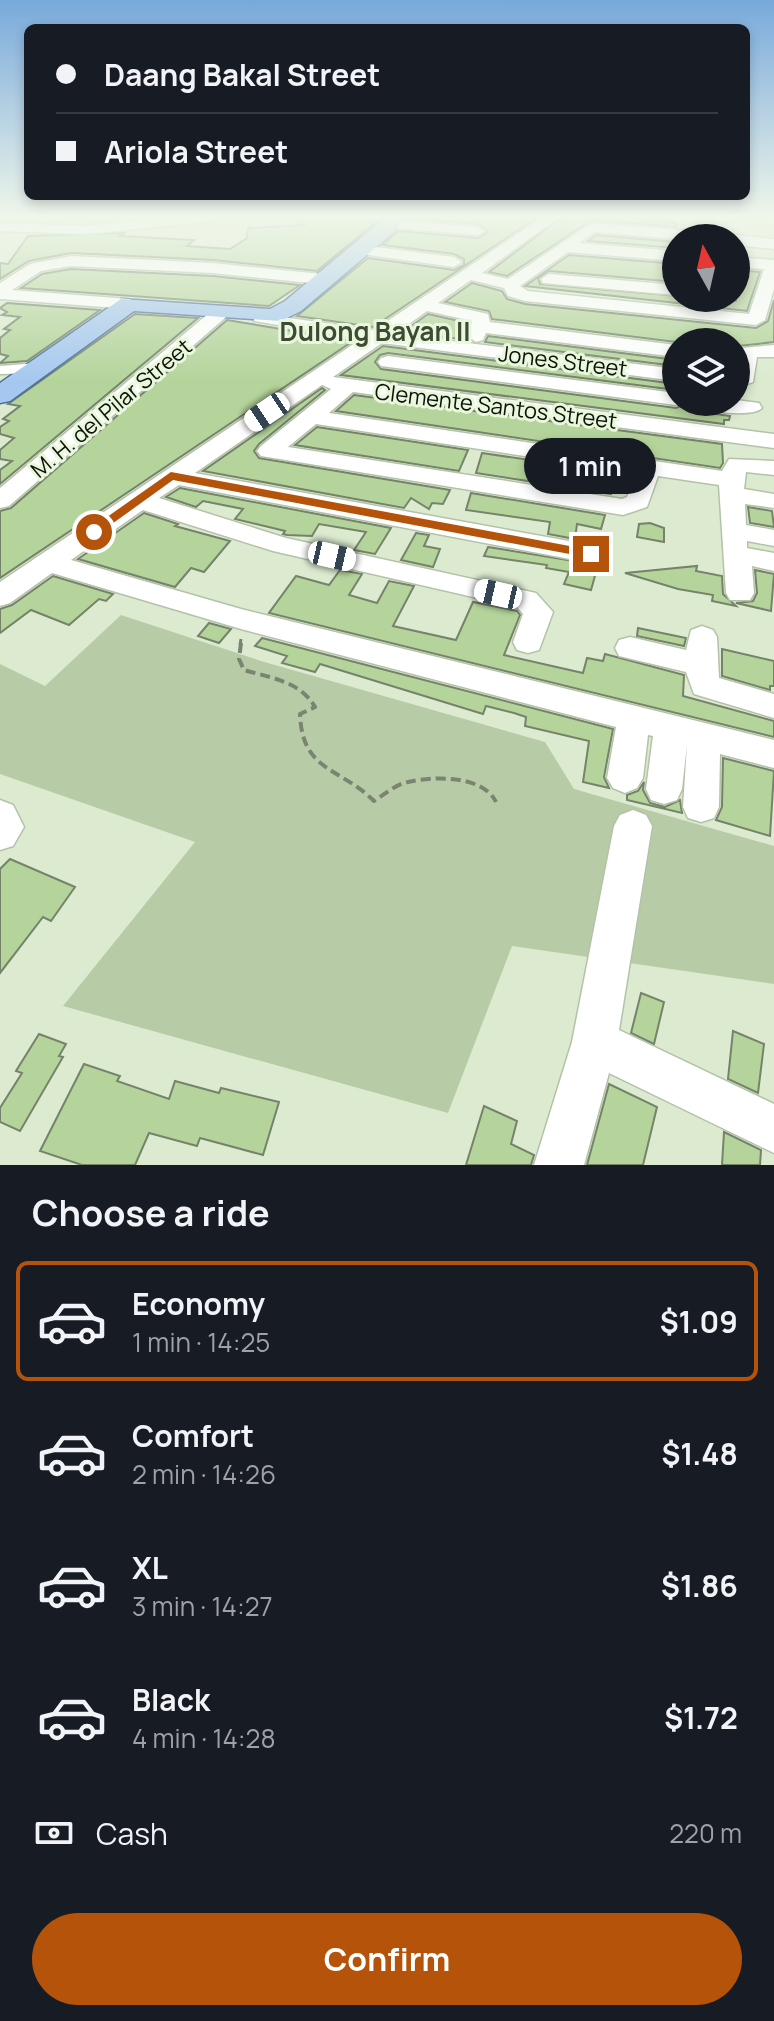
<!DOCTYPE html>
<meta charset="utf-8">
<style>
:root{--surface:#171b24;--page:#20242c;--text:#f1f3f6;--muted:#9ea1a6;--line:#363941;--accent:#b45309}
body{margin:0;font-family:Manrope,sans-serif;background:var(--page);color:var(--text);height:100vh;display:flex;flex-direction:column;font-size:30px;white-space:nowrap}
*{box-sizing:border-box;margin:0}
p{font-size:26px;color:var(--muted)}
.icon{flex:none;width:44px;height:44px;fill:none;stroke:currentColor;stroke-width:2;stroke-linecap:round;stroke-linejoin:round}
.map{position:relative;height:1165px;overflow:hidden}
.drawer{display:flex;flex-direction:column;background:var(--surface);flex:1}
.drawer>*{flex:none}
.guide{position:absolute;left:24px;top:24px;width:726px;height:176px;border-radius:12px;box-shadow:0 4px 12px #0003;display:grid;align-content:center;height:176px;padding:0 32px;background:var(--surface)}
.needle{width:52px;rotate:352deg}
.buttons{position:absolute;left:662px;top:224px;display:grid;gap:16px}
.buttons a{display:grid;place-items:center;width:88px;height:88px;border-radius:50%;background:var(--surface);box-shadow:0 4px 12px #0003;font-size:40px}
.end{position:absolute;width:36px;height:36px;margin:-18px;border:10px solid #b45309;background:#fff;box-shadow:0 0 0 4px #fff}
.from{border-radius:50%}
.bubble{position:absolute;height:56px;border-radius:28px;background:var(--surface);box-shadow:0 4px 12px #0003;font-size:26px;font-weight:700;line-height:56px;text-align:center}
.car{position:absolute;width:24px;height:48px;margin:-24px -12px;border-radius:10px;box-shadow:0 0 6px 2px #0007;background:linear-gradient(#fff 24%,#345 0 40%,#fff 0 76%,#345 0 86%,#fff 0)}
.guide b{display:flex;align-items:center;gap:28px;height:76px;font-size:30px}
.guide b+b{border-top:2px solid var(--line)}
.guide i{width:20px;height:20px;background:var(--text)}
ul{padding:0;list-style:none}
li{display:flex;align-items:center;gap:24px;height:120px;margin:0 16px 12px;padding:0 16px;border:4px solid transparent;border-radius:12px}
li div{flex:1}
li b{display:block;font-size:30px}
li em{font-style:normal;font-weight:700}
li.current{border-color:var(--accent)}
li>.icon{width:72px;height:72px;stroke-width:1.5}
h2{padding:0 32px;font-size:36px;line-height:96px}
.pay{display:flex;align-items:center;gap:20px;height:88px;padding:0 32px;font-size:30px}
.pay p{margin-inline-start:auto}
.primary-button{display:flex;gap:16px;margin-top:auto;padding:16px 32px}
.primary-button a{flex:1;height:92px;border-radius:48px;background:var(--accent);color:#fff;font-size:32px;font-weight:700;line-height:92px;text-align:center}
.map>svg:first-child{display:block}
</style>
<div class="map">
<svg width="774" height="1165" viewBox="0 0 774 1165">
<rect width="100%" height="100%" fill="#dcebd0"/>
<!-- green -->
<path fill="#b7cca6" d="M121,615L261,661L545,742L574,789L774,846V984L512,946L448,1113L63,1006L195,842L0,774V664L45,686Z"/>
<!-- building -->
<g fill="#b5d49c" stroke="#75836b" stroke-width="2">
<path d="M289,217H382L317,271L213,260L71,253L29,261L0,279V263L8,264L28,236L124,233L120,236L194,240L187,246L230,249L247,238L248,228L304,225Z"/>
<path d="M449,217H538L373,327L297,316L368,258L454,270L464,265V259L454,254L383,245L398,231L478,238L488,232L478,224L407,218L449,221Z"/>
<path d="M562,217H666L663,222L676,223V227L592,220L507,276L489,272Z"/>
<path d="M596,235L676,242V248L588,241Z"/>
<path d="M569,255L676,264V282L549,271L538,278L540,284L736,301V270L760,272L747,311L525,286Z"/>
<path d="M71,269L213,276L300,285L269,306L21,288L42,274Z"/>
<path d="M472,283L502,291L507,299L525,304L756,328L768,321L774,300V342L739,346L736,364V342H676L492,319L489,311L445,302Z"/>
<path d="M7,303L100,310L27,361L0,363L8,356L0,354V338L10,330L4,329L20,317L2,315L7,312L0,308Z"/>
<path d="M135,314L198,318L0,484V470L12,461L0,459V450L14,438L0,434V427L9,421L3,419L20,406L8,404Z"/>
<path d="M428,314L468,323L464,335L468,340L403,332Z"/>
<path d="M227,320L353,341L0,578V511L11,508Z"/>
<path d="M488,336L676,360V366L485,342Z"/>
<path d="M383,346L676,384V390L388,353L380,355L375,362L381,369L676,408L687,404L702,412L730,416L729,420H724V424L341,375Z"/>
<path d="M322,388L325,390L259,444L254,451L259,458L450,490L443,504L432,503L429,509L411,498L404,508L203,471Z"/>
<path d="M354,395L722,444L723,463L720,468L336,411Z"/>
<path d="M317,427L468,450L459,471L295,445Z"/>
<path d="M482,453L631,475L628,485L614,480L611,494L557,486L559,473L531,469L528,481L476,473Z"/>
<path d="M180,488L391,528L375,554L354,550L366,532L319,524L312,536L287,535L283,534L285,531L235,519L243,509L203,501L196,507L166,497Z"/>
<path d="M471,493L605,515L601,529L577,524L575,539L548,534L550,522L466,510Z"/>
<path d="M748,507L772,511L774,527L750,523Z"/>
<path d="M144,513L178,524L175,526L230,541L204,572L191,568L175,587L78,559Z"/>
<path d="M650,523L664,528V542L637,537L639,524Z"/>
<path d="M416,533L429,535L424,546L440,549L433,567L401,560Z"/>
<path d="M488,547L598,565L591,590L564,584L569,572L546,568L547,565L484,556Z"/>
<path d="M697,566L696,571L722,576L723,594L736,606L712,601L713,595L678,589L625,573Z"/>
<path d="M340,570L362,574L349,595L377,603L389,581L414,586L393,626L456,640L473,602L517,611L520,615L504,655L583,673L587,658L603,661L605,654L684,675L683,696L774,721V737L269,613L296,576L329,585Z"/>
<path d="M755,570L774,574L771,611L736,603L753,601L757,593Z"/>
<path d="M53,576L113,594L106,601L99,599L69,625L31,610L0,633V609L12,605Z"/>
<path d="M209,623L231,629L219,643L198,636Z"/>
<path d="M638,628L686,638L684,646L637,636Z"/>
<path d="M262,638L613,729L604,777L609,788L583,782L589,741L525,726L526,717L514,713L486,706L483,714L320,664L315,672L282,663L287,656L255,646Z"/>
<path d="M722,649L774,661V686H770V690L722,676Z"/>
<path d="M723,758L774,771L770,836L716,820L722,807Z"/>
<path d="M644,782L643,790L650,803L665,807L680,800L682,813L627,800V795L638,791Z"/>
<path d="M10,859L75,887L51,921L43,917L0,973V869Z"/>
<path d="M641,993L664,1002L654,1044L631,1033Z"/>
<path d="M733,1031L764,1044L758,1093L728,1079Z"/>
<path d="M39,1034L66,1044L59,1056L63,1057L20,1131L0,1122V1108L22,1073L16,1071Z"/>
<path d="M84,1064L120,1076L117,1081L169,1099L175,1081L219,1093L221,1088L279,1102L263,1155L200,1138L197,1146L149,1133L135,1165H82L40,1151Z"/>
<path d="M609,1084L657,1107L643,1165H587Z"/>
<path d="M484,1106L517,1121L511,1144L534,1155L531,1165H466Z"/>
<path d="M724,1132L761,1150L760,1165H722Z"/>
</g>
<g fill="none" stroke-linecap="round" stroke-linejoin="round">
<defs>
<g id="minor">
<path d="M174,217H221L214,221L86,234L0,231V223L86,226Z"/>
<path d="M543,217H559L482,273L508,279L592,223L717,233L725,238L676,239L595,232L579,243L676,251V261L568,252L520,286L528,291L749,314L764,269L736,267V257L774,260V289L765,320L756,325L525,301L508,296L504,288L471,280L438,303L488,314L490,322L676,345V357L486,333L483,340L476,342L467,336L472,321L427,311L395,334L676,369V381L382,343L333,377L774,434V448L353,392L329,413L722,471L729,459L774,461V475L746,472L744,489L774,494V508L745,504L746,525L774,530V546L747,541V548L774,553V571L752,566L754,593L750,600H730L726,593L719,485L658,476L647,507L623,515L261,456L257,451L261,446L331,389L322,385L195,473L591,545L601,548L604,554L601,560L591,563L179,485L159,498L286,538L536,593L553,612L539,650L528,653L517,650L513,642L523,614L517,607L273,551L143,510L71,560L241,609L774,740V768L720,754L719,807L714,818L701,822L688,818L683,807L687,745L682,789L677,800L664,804L651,800L646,789L653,736L648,735L643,778L637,788L625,793L613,788L607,778L616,727L241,629L52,573L10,603L0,606V582L361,339L260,322L254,321V313L374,330ZM316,424L635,473L627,497L622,499L288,447Z"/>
<path d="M390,220L478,227L485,231L478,235L385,227L383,224Z"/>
<path d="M736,235L774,239V249L736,245V238H730Z"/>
<path d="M360,245L454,257L462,262L454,267L354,253L352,250Z"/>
<path d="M71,256L213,263L321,274L329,279L321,284L213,273L71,266L41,271L12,290L129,299L138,304L129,309L0,299V283L30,264Z"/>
<path d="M549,274L676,285V295L543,283L541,279Z"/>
<path d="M220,308L229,313L226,317L9,506L0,508V488L214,309Z"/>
<path d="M774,345V357H757L753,382L736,388L741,348Z"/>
<path d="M388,356L676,393V402H685L676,405L381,366L378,362L381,358Z"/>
<path d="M37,363L44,365L47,369L44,373L0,374V366Z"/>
<path d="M736,400L759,403L762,408C753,418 698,412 689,402Z"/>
<path d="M702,626L713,630L717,637L719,678L774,694V718L694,694L686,672L619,656L615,648L619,640L630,637L686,650L691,630Z"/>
<path d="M0,800L13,805L24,827L13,846L0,850Z"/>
<path d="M633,810L646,815L652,826L619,1030L774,1104V1153L609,1073L584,1165H534L572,1042L614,826L620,815Z"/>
</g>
<path id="major" d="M386,217H404L394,232L301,311L281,321L134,311L10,401L0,403V383L121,299L270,309L285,301Z"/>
</defs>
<!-- minor casing -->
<use href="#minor" stroke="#b3c2a8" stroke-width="3"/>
<!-- major casing -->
<use href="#major" stroke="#4a7199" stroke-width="3"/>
<!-- path-far1 -->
<path stroke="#7a8471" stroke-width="3" stroke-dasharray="8 4" stroke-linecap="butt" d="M240,645L241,639"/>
<!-- path -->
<path stroke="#7a8471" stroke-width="4" stroke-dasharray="10 5" stroke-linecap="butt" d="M241,643L239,659L244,670C271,678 300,681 315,707L300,714C302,772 340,767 374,801C384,795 396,784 408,782C434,776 483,775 496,802"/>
<!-- minor -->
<use href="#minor" fill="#fff" fill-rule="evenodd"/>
<!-- major -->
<use href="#major" fill="#a6c8f0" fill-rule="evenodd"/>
</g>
<!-- sky -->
<linearGradient id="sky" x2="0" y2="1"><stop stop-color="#78a9db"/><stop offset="0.57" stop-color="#eff6ea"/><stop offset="1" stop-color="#eff6ea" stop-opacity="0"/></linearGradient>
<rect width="774" height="380" fill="url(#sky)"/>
<!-- route -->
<path fill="#b45309" d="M171,472L591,550L598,554L591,558L173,480L98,534H90V529Z"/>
<g text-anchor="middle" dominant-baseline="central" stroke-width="6" stroke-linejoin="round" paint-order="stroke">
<!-- far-street labels -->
<g font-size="22" fill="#0e130a" stroke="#e9f8dd">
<text transform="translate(563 361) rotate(7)">Jones Street</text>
<text transform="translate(496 406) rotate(7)">Clemente Santos Street</text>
<text transform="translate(111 408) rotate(-40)">M. H. del Pilar Street</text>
</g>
<!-- far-quarter labels -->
<g font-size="26" font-weight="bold" fill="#3e4a34" stroke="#e9f8dd">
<text x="375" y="331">Dulong Bayan II</text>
</g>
</g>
</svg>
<div class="buttons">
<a><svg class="needle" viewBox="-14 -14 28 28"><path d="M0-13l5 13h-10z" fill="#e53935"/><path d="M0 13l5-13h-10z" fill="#9ea1a6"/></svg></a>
<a><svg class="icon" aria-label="layers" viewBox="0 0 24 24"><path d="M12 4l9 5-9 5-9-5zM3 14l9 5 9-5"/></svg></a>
</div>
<i class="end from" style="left:94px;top:532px"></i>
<i class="end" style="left:591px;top:554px"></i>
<div class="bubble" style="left:524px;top:438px;width:132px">1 min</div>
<i class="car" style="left:267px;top:412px;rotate:236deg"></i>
<i class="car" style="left:332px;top:556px;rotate:103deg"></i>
<i class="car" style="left:498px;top:594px;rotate:283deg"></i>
<div class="guide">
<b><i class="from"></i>Daang Bakal Street</b>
<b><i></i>Ariola Street</b>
</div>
</div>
<section class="drawer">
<h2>Choose a ride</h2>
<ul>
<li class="current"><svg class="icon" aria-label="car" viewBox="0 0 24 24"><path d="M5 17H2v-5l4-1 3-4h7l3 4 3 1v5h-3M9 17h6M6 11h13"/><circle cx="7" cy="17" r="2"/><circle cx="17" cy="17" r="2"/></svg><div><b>Economy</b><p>1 min · 14:25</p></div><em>$1.09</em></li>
<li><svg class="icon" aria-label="car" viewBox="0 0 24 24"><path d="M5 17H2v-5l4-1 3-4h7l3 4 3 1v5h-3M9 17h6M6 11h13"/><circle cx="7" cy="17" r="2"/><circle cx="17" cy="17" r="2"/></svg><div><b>Comfort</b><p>2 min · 14:26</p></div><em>$1.48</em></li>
<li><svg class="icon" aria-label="car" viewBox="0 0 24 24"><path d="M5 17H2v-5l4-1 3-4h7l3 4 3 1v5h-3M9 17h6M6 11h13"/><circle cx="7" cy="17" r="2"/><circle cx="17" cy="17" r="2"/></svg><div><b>XL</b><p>3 min · 14:27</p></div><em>$1.86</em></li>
<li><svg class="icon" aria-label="car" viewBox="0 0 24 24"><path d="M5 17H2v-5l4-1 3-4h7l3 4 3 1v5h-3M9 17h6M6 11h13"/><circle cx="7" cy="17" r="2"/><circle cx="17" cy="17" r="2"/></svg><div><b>Black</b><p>4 min · 14:28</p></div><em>$1.72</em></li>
</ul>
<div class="pay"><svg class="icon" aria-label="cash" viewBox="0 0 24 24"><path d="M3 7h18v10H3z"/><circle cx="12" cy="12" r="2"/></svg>Cash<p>220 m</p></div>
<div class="primary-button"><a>Confirm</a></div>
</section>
